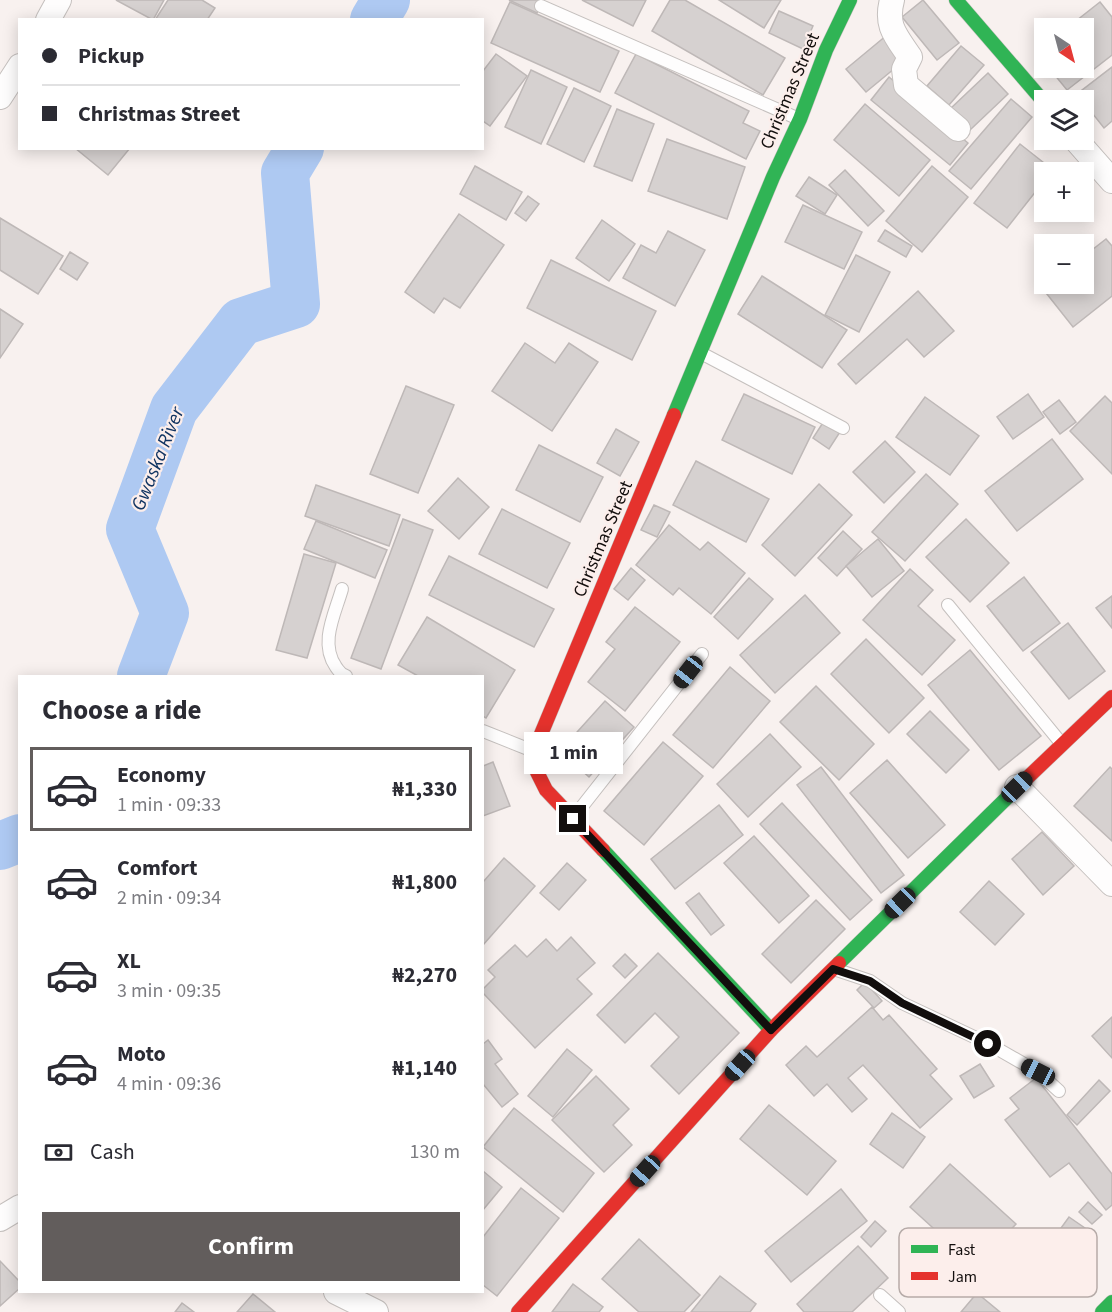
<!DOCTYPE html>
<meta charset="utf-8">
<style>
:root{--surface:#fff;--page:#f7f7f7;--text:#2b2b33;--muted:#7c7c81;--line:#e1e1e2;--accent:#625d5c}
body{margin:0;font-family:"Source Sans 3",sans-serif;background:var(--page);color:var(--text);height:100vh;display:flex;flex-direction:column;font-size:22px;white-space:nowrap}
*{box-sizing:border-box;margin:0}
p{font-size:20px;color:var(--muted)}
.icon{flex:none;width:33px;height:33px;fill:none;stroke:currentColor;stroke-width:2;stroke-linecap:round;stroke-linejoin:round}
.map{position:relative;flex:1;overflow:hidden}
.panel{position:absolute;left:18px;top:675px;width:466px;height:618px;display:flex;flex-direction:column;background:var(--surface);border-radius:0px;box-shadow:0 3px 15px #0003}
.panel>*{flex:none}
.banner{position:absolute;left:18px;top:18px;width:466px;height:132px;border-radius:0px;box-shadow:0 3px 15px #0003;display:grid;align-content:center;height:132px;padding:0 24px;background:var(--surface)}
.needle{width:39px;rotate:144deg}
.controls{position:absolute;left:1034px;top:18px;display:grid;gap:12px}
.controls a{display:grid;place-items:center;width:60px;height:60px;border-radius:0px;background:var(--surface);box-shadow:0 3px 15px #0003;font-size:30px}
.end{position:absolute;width:27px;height:27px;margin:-14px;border:8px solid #120e0d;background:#fff;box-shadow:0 0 0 3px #fff}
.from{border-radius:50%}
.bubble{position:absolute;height:42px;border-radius:0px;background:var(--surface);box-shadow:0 3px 15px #0003;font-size:20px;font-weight:700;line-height:42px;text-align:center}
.car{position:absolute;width:18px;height:36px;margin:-18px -9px;border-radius:8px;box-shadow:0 0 4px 2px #0007;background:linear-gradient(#222 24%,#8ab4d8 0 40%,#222 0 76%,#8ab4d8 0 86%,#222 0)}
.banner b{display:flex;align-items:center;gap:21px;height:57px;font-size:22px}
.banner b+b{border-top:2px solid var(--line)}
.banner i{width:15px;height:15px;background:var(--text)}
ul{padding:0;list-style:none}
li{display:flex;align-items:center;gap:18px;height:84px;margin:0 12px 9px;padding:0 12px;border:3px solid transparent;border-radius:0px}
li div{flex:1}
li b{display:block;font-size:22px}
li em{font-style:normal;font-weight:700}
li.on{border-color:var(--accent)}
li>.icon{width:54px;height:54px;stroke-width:1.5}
h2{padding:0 24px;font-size:27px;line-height:72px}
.pay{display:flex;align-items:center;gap:15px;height:66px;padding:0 24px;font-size:22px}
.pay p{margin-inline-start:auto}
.button{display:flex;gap:12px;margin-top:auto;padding:12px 24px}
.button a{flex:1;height:69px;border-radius:0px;background:var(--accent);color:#fff;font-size:24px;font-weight:700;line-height:69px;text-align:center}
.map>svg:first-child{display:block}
</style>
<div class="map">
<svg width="1112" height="1312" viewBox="0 0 1112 1312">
<rect width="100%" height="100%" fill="#f8f1ef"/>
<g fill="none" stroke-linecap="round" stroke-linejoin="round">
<!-- river -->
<g stroke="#aec9f2" stroke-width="48">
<path d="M374,20L386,0"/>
<path d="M141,676L165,613L130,529L174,409L241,322L296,304L285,173L300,148"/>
<path d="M0,846L20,838"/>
</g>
</g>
<!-- building -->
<g fill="#d6d1d0" stroke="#beb8b7" stroke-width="1.5">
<path d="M116,0H164L153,20Z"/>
<path d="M168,0H202L215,8L207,20H155Z"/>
<path d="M509,0H542L537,13Z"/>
<path d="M582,0H646L633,26Z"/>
<path d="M670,0H685L785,58L763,95L652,31Z"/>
<path d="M719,0H781L764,28Z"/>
<path d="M923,0L959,43L937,60L902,17Z"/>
<path d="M510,2L619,51L600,92L491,43Z"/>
<path d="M1100,2L1112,17V55L1067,90L1049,68H1083V28H1067Z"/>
<path d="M779,11L813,26L803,49L769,33Z"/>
<path d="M887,35L906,59L866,92L846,69Z"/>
<path d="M961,46L984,65L949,105L927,86Z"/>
<path d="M1044,46V61L1037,52Z"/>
<path d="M496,54L527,76L490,126L483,121V71Z"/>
<path d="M636,54L749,111L743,123L760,131L746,159L615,93Z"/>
<path d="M1112,67V121L1104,128L1077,94Z"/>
<path d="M531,70L567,87L541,144L505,127Z"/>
<path d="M988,73L1008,94L970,130L950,109Z"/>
<path d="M889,77L968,143L950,165L871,100Z"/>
<path d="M574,88L611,106L584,162L547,144Z"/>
<path d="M1011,99L1032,117L971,189L949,171Z"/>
<path d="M865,104L930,160L899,196L834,140Z"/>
<path d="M617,109L654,124L632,181L594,166Z"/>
<path d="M667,139L745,167L727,219L648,191Z"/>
<path d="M1020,144L1053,170L1051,172H1044V181L1007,228L974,203Z"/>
<path d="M75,148H130L108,175Z"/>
<path d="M475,166L522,192L506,220L460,194Z"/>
<path d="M932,166L968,197L922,252L886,221Z"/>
<path d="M845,170L884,211L868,226L829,185Z"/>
<path d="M809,177L837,195L825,214L796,196Z"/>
<path d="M528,196L539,204L526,221L515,213Z"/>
<path d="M803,205L862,232L844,269L785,242Z"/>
<path d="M459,214L504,245L460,308L444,298L434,313L405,292Z"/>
<path d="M0,218L63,256L38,294L0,270Z"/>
<path d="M602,220L635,244L609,281L576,258Z"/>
<path d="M885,230L912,246L906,257L878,241Z"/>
<path d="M668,231L705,250L675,306L623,278L641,245L656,253Z"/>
<path d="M1106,239L1112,246V296L1073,327L1043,289L1049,284H1083V257Z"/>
<path d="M70,252L88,263L77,280L60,269Z"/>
<path d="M856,255L890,272L859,332L825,315Z"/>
<path d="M551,260L656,311L632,360L527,308Z"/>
<path d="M762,276L847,330L822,368L738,314Z"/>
<path d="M918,291L954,331L924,357L907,339L856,384L838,364Z"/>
<path d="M0,309L23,324L0,358Z"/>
<path d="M525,343L555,363L569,343L598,362L552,431L492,391Z"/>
<path d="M406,386L454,405L418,493L370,474Z"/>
<path d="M744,394L815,427L792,474L722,440Z"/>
<path d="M1028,394L1044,417L1013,439L997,417Z"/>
<path d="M1105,396L1112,403V474L1070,431Z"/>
<path d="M925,397L979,436L950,475L896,437Z"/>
<path d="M1059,400L1076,422L1060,434L1043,412Z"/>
<path d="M824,421L840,432L829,449L813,438Z"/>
<path d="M616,429L639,442L620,476L597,463Z"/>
<path d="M1052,439L1083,479L1017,531L985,491Z"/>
<path d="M885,441L915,472L884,503L853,472Z"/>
<path d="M539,445L603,477L580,522L516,490Z"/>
<path d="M696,461L769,499L746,542L673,505Z"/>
<path d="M926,474L958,504L905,561L872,532Z"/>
<path d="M458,478L489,507L459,539L428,511Z"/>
<path d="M819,484L852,515L795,576L762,545Z"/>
<path d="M316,485L400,515L389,546L305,516Z"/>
<path d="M654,505L670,512L657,537L641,530Z"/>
<path d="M502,509L570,543L547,588L479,554Z"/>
<path d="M403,519L433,530L381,669L351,658Z"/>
<path d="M966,519L1009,563L970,602L926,557Z"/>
<path d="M316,521L387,550L375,578L304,549Z"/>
<path d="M669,525L700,550L708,542L745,573L711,614L679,588L673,595L636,565Z"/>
<path d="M843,531L862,549L837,576L818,558Z"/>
<path d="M878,539L904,571L872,597L846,566Z"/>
<path d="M304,554L336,563L307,658L276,650Z"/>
<path d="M449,556L554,609L534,647L429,595Z"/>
<path d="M631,568L645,580L628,600L614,589Z"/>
<path d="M910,569L933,590L918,606L955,640L922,675L863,620Z"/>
<path d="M1024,577L1060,623L1023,651L987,606Z"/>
<path d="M749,578L773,599L738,639L714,617Z"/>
<path d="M805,595L840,633L775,693L740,655Z"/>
<path d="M1112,596V628L1096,608Z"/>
<path d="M635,607L680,642L625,711L588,682L615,649L606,642Z"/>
<path d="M427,617L515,670L486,718L483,716V676H418L398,665Z"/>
<path d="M1068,623L1105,671L1069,699L1031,652Z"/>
<path d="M866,639L924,698L889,733L831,674Z"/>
<path d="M970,650L1041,736L999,770L928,685Z"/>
<path d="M730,667L770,701L713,768L673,735Z"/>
<path d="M816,686L874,744L839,780L780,722Z"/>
<path d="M605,701L634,727L589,777L560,751Z"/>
<path d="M930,711L969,750L946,773L907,734Z"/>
<path d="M770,734L801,767L748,817L717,784Z"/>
<path d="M663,742L703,776L644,845L604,811Z"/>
<path d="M887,760L945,825L908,858L850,793Z"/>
<path d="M493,762L510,806L483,816V766Z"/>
<path d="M821,767L904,875L881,893L797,785Z"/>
<path d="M1110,767L1112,769V841L1074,806Z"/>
<path d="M782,803L872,900L850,920L760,824Z"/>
<path d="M719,805L743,835L675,889L651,859Z"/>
<path d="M1042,832L1074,866L1043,895L1012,859Z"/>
<path d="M754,836L809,896L779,923L724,863Z"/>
<path d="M504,858L535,886L483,945V882Z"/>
<path d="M567,863L586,880L559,910L540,893Z"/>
<path d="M989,881L1024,914L995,945L960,912Z"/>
<path d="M699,893L724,925L711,935L686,903Z"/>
<path d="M816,900L845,929L791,983L762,954Z"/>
<path d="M571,937L595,963L577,979L592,994L535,1048L483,993V989L495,977L488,970L515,945L527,957L546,939L557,951Z"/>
<path d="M658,953L739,1033L679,1094L651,1066L679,1037L655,1013L625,1043L597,1015Z"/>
<path d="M625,954L637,966L625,978L613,966Z"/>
<path d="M865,982L882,1001L874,1008L857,990Z"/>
<path d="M872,1007L883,1020L889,1015L937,1069L930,1075L952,1099L920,1128L863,1065L848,1078L867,1099L852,1112L827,1084L814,1096L786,1065L806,1046L817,1057Z"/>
<path d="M1112,1017V1058L1092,1036Z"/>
<path d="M488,1040L502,1059L495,1064L518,1094L502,1107L483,1084V1044Z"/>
<path d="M567,1049L592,1070L553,1117L528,1096Z"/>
<path d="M980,1064L994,1086L974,1098L960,1076Z"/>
<path d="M596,1076L629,1109L613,1125L632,1145L604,1172L552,1120Z"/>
<path d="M1036,1078L1112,1174V1205L1106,1210L1069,1163L1050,1177L1005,1120L1019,1109L1010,1098Z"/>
<path d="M1099,1080L1110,1091L1077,1125L1067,1115Z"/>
<path d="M769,1105L836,1161L807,1195L740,1139Z"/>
<path d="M514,1108L594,1173L563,1212L483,1147Z"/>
<path d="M892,1113L925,1137L903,1168L870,1144Z"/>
<path d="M950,1164L1016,1224L976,1267L910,1207Z"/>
<path d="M483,1171L502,1187L483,1210Z"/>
<path d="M521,1188L559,1218L497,1296L483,1285V1237Z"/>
<path d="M841,1189L867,1221L791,1282L765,1251Z"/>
<path d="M1088,1202L1102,1215L1092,1224L1079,1212Z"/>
<path d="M1069,1217L1095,1235L1071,1268L1045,1250Z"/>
<path d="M875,1221L886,1231L871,1247L861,1237Z"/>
<path d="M639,1239L700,1295L684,1312H639L602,1279Z"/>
<path d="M858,1246L888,1278L852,1312H804L797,1304Z"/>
<path d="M0,1261L20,1282V1288L0,1306Z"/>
<path d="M720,1276L756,1304L750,1312H691Z"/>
<path d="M573,1284L603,1307L599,1312H552Z"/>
<path d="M977,1293L1000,1312H961Z"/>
<path d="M253,1294L275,1312H237Z"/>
<path d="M182,1303L194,1312H175Z"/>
</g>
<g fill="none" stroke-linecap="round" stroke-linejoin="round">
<defs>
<g id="lane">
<path d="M541,6L799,119"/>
<path d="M701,353L843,428"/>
<path d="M342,589C335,614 319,643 336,667C339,671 340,674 346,676"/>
<path d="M948,605L1061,743"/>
<path d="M483,731L533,751"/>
<path d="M573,818L702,654"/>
<path d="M837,970L870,981L902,1003L989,1044L1038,1072L1059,1091"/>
<path d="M880,1295L899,1312"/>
</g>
<g id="street">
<path d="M892,0C885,26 896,36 910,57L904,69L906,85L958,129"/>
<path d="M48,20L59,0"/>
<path d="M0,97L20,66"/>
<path d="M1076,140L1112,181"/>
<path d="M1017,787L1112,884"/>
<path d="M0,1219L20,1207"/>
<path d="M336,1292L376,1312"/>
</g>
<g id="fast">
<path d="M956,0L1044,102"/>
<path d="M674,415L773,177L800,119L826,50L850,0"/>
<path d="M603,850L771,1030"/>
<path d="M839,963L1024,781"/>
<path d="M1102,1312L1112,1302"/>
</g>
<g id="jam">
<path d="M1024,781L1112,697"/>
<path d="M603,850L546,790L537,772L534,751L674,415"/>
<path d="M518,1312L771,1030L839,963"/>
</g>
</defs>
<!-- lane casing -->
<use href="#lane" stroke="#c5c0be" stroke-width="14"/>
<!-- street casing -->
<use href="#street" stroke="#c5c0be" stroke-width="26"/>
<!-- fast casing -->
<use href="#fast" stroke="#c5c0be" stroke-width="15"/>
<!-- jam casing -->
<use href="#jam" stroke="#c5c0be" stroke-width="15"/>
<!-- lane -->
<use href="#lane" stroke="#fefdfd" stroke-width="12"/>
<!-- street -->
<use href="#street" stroke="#fefdfd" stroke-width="24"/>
<!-- fast -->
<use href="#fast" stroke="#30b455" stroke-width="14"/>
<!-- jam -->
<use href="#jam" stroke="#e5322d" stroke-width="14"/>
</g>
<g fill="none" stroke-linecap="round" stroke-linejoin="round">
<!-- route -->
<path stroke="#120e0d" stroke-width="8" d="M573,819L771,1030L833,969L870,981L902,1003L988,1044"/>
</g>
<g text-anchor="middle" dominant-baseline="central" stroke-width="4.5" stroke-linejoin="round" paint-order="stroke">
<!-- street labels -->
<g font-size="18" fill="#120e0d" stroke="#fceeeb">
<text transform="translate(790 91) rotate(-67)">Christmas Street</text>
<text transform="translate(603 539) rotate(-67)">Christmas Street</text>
</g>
<!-- water labels -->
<g font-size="20" font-style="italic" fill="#113462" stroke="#fceeeb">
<text transform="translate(158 459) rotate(-68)">Gwaska River</text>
</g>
</g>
<!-- legend -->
<rect x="899" y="1228" width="198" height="69" rx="9" fill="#fceeeb" stroke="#b6aba8" stroke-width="1.5"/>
<rect x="911" y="1245" width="27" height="8" fill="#30b455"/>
<rect x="911" y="1272" width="27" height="8" fill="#e5322d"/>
<g font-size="16" fill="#120e0d">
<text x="948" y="1255">Fast</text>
<text x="948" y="1282">Jam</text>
</g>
</svg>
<div class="controls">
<a><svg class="needle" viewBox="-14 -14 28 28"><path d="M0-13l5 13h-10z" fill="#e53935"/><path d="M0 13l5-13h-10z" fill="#7c7c81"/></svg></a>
<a><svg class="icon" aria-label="layers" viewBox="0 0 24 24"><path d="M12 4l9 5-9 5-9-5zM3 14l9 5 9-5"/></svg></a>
<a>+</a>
<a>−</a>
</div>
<i class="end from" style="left:988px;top:1044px"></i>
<i class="end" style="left:573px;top:819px"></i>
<div class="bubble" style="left:524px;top:732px;width:99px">1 min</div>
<i class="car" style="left:688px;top:672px;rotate:218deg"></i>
<i class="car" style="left:1017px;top:787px;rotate:46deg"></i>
<i class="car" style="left:900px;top:903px;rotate:226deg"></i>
<i class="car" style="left:740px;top:1065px;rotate:222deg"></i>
<i class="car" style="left:1038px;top:1072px;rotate:297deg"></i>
<i class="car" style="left:645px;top:1171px;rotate:222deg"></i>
<div class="banner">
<b><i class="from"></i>Pickup</b>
<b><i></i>Christmas Street</b>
</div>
<section class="panel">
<h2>Choose a ride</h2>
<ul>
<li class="on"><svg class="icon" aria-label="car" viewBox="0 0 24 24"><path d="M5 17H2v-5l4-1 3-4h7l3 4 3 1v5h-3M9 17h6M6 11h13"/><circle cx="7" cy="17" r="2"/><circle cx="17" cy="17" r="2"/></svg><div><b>Economy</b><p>1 min · 09:33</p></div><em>₦1,330</em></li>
<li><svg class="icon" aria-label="car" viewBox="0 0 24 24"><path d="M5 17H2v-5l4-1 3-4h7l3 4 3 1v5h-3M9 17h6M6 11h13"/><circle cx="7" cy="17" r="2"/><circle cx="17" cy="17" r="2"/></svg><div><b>Comfort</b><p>2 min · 09:34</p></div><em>₦1,800</em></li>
<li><svg class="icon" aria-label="car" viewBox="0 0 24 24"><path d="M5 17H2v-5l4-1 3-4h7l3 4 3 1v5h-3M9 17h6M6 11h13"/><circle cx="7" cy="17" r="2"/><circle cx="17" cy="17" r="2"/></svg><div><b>XL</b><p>3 min · 09:35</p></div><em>₦2,270</em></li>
<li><svg class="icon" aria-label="car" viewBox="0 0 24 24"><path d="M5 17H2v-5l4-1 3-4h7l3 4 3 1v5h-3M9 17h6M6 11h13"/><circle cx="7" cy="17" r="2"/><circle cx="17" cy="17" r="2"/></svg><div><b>Moto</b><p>4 min · 09:36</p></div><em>₦1,140</em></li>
</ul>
<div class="pay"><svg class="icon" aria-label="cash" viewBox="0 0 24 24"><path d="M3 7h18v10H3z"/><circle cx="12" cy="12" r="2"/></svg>Cash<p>130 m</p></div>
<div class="button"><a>Confirm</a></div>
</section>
</div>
